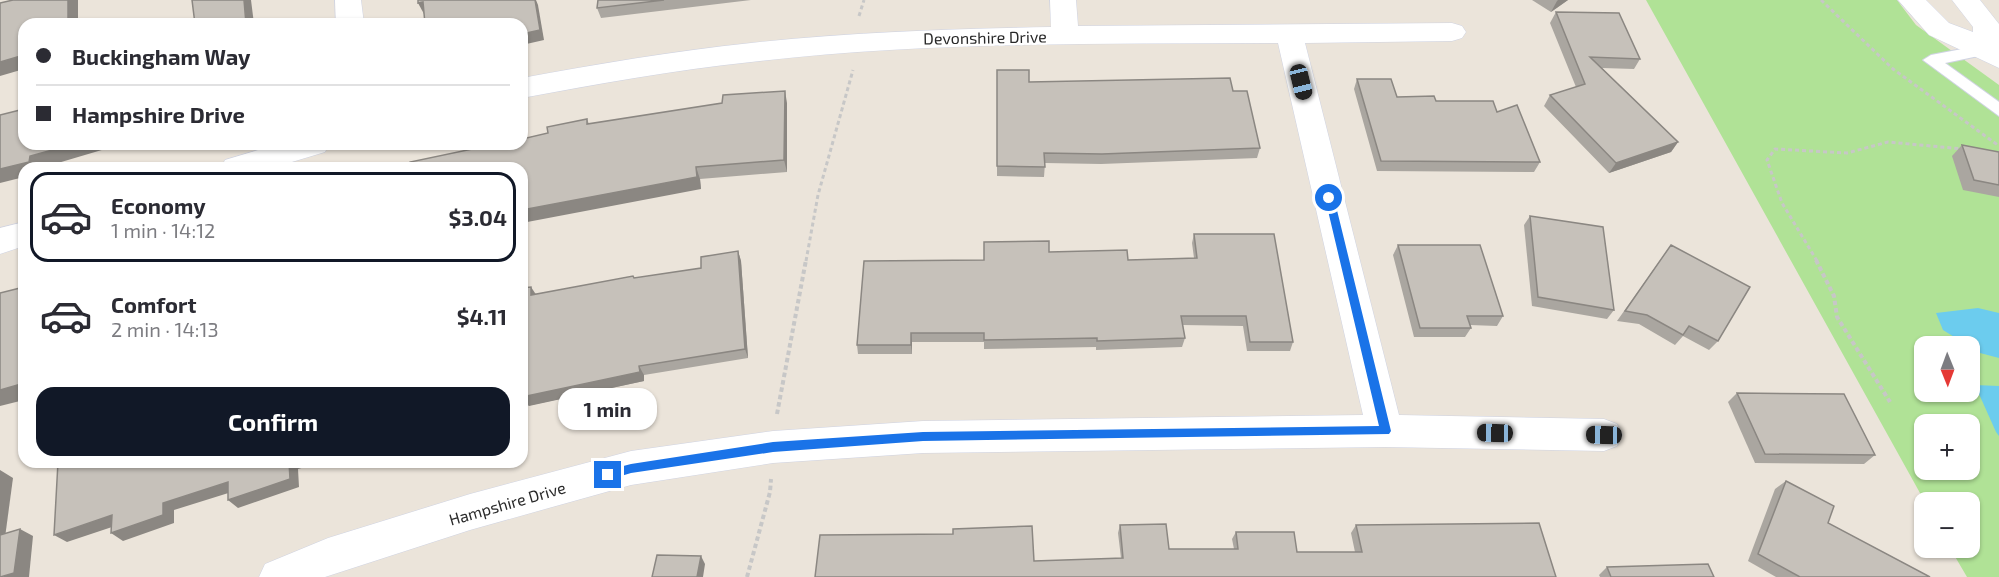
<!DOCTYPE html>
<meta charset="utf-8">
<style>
:root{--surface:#fff;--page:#f7f7f7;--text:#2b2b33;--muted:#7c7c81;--line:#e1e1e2;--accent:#111827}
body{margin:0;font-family:"Exo 2",sans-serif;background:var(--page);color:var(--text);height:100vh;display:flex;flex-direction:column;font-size:22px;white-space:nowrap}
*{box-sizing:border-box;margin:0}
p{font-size:20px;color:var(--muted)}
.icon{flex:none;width:33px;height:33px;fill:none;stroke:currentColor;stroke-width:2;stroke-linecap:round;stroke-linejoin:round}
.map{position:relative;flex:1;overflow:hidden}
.panel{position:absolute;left:18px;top:162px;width:510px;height:306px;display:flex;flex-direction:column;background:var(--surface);border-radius:18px;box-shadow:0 2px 4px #0004}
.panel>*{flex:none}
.top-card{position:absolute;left:18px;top:18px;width:510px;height:132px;border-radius:18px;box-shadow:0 2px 4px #0004;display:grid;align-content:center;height:132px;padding:0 18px;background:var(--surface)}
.needle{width:39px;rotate:179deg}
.controls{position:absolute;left:1914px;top:336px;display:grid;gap:12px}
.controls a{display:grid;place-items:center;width:66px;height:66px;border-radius:12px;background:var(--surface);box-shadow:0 2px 4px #0004;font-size:30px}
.end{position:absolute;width:27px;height:27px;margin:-14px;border:8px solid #1a73e8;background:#fff;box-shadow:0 0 0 3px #fff}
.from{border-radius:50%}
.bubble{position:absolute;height:42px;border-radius:18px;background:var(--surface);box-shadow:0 2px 4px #0004;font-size:20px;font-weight:700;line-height:42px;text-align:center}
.car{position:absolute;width:18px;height:36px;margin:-18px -9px;border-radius:8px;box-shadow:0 0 4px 2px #0007;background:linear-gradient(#222 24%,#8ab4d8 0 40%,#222 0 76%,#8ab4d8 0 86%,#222 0)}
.top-card b{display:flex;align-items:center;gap:21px;height:57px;font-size:22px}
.top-card b+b{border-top:2px solid var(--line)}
.top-card i{width:15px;height:15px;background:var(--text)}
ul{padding:10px 0 0;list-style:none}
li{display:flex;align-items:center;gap:18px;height:90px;margin:0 12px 9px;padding:0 6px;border:3px solid transparent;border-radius:18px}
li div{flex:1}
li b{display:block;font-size:22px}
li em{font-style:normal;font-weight:700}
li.current{border-color:var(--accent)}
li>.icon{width:54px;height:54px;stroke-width:1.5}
.primary-button{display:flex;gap:12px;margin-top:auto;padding:12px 18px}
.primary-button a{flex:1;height:69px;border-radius:18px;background:var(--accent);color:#fff;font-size:24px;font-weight:700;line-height:69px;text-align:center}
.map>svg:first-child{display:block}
</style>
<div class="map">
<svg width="1999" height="577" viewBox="0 0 1999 577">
<rect width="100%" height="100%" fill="#ebe4da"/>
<!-- green -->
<path fill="#b0e296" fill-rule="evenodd" d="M1646,0H1897L1916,25L1999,85V577H1967L1950,548H1970V502H1925ZM1924,346H1970V392H1924ZM1924,424H1970V470H1924Z"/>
<!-- water -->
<g fill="#6cccee">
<path d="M1978,308L1999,313V358L1980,353L1943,330L1936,313Z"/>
<path d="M1975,385L1999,386V436L1996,432Z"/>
</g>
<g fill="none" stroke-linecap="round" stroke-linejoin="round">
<defs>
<path id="service" d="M1988,44L1996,49L1993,53L1945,63L1999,102V116L1923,60L1931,55Z"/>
<g id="minor">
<path d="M335,0H361L364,24H336Z"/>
<path d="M1050,0H1076L1078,26L1452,23L1462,26L1466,32L1462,38L1452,41L1305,43L1399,415L1604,419L1617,424L1622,435L1617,446L1604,451L1385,447L923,453L773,463L631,485L470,530L325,577H259L265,564L328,538L470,494L631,451L773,431L923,421L1363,415L1278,43C1103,44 925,41 751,62C674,70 598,84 522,98V78C598,64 674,51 751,43C851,32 951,29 1051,27Z"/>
<path d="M1898,0H1926L1949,23L1973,32V27L1952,0H1980L1999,24V68L1929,35Z"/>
<path d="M278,144H329L325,152L272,168H221L225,160Z"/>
<path d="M24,222V246L0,254V228Z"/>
</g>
</defs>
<!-- service casing -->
<use href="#service" stroke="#cfd3e2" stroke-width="2"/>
<!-- minor casing -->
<use href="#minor" stroke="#cfd3e2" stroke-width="1"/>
<!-- path-far1 -->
<g stroke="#c7c7c7" stroke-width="3" stroke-dasharray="4 3" stroke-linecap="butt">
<path d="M1821,0L1893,69L1999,146"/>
<path d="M859,16L864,0"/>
<path d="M806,261L818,195L853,70"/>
<path d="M1817,261L1782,203L1767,160L1775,149L1847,153L1888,142L1963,149"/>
</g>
<!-- path -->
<g stroke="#c7c7c7" stroke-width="4" stroke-dasharray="4.5 3" stroke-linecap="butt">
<path d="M1816,260L1834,296L1837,317L1890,402"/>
<path d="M777,414L806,260"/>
<path d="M747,577L770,492L771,479"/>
</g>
<!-- service -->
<use href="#service" fill="#fff" fill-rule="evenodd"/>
<!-- minor -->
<use href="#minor" fill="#fff" fill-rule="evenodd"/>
</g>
<!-- wall -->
<g fill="#aaa6a0">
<path d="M598,0H751L601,18L597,8Z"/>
<path d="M1532,0H1568L1551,12Z"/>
<path d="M1556,12L1640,59L1634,69L1602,68L1678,142L1671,152L1609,173L1544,106L1550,95L1576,87L1550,23Z"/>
<path d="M997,70L1029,82L1233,91L1260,148L1257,158L1101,164L1045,163L1044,177L997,176Z"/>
<path d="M1357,79L1397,97L1436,101L1497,112L1540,162L1534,172L1377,171L1354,89Z"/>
<path d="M787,103V172L700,179L701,189L548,133L587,119L589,124Z"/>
<path d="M1962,145L1999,152V197L1963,190L1952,156Z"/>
<path d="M1530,216L1614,310L1607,319L1532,306L1524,225Z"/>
<path d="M1194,234L1293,342L1290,351H1247L1243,326L1183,325L1185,338L1182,347L1096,350V347L984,349V342H912V354H858L857,345L984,260L1049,252L1128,260L1194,258L1192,243Z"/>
<path d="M1398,245L1503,316L1497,326L1470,325L1471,328L1465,337H1414L1393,255Z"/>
<path d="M1671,245L1718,341L1709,350L1683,336L1675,345L1639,324L1617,321Z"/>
<path d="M738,251L741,261L748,358L644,375V381L522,407V288L536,294L701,268Z"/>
<path d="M1737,393L1875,455L1864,464L1755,463L1728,402Z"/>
<path d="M1786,481L1828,523L1930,577H1776L1748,561L1775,489Z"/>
<path d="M1120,525L1169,549H1234L1232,539L1236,532L1297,552H1355L1351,533L1356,525L1556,577L1034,561L1121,558L1118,533Z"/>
<path d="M1607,567L1714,577H1600L1599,575Z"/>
</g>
<!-- shaded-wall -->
<g fill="#8b8782">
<rect x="68" y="0" width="10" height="24"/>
<path d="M244,0H251L254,24H246Z"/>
<path d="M535,0H536L538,5L544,40L522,45V34Z"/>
<path d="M1558,0H1568L1551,12L1557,1Z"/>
<path d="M423,2L424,14L418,3Z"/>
<path d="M24,55V69L0,76V62Z"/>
<path d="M785,91L787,103V172L784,160Z"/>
<path d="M1678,142L1671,152L1609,173L1616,163Z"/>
<path d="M74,144H122L41,168H24V177L0,183V169L30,156Z"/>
<path d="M696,167L700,179L701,189L522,223V210Z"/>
<path d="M738,251L741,261L748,358L745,349Z"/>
<path d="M531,287L537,296L531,295Z"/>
<path d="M911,333L912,342V354L911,345Z"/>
<path d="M24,363V400L0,406V390Z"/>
<path d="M639,366L644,375V381L529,406L523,397Z"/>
<path d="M289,462H322L298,469L299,487L238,508L228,500Z"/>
<path d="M0,470L13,478L4,545L0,543Z"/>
<path d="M228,482L238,490L174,510V523L123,541L111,533L163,503Z"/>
<path d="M112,515L124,523L67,542L54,535Z"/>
<path d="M20,529L33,536L29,577H3Z"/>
<path d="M701,556L705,564L703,577H697Z"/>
</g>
<!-- building -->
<g fill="#c6c1ba" stroke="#8b8782" stroke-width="1.5">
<path d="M13,0H68V24H24V55L0,62V3Z"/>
<path d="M192,0H244L246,24H195Z"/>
<path d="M418,0H535L540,30L522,34V24H425L423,2L418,3Z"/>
<path d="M598,0H664L597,8Z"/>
<path d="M1556,12L1619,13L1640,59L1590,57L1678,142L1616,163L1550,95L1585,84Z"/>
<path d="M997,70H1029V82L1230,78L1233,91H1247L1260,148L1102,154L1044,153L1045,167L997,166Z"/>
<path d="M1357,79H1391L1397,97L1434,96L1436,101H1493L1497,112L1517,105L1540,162L1381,161Z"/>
<path d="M785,91L784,160L696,167L697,177L522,210V168H405L410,167V162L496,144H522V139L548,133L547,127L587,119V124L722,103L723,95Z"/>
<path d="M24,109V144H74L30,156L29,162L0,169V115Z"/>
<path d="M1962,145L1999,152V185L1974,180Z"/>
<path d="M1530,216L1603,227L1614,310L1538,297Z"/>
<path d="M1194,234H1274L1293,342H1250L1246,316H1181L1185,338L1097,341V338L984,340V333H911V345H857L864,261L984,260V242L1049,241V252L1127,250L1128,260L1197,258Z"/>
<path d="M1398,245H1480L1503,316H1467L1471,328H1420Z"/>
<path d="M1671,245L1750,287L1718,341L1689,326L1683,335L1647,315L1625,311Z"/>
<path d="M738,251L745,349L639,366L640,372L522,397V288L531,287V295L633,276L634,278L701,268V257Z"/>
<path d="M24,287V363L21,384L0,390V293Z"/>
<path d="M1737,393L1844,394L1875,455L1765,454Z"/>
<path d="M58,462H289L290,479L228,500V482L163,503V515L111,533L112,515L54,535Z"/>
<path d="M1786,481L1834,506L1828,523L1930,577H1800L1758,554Z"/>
<path d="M1539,523L1556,577H815L820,535L953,534V529L1032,526L1034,561L1123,558L1120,525L1166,524L1169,549H1238L1236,532H1294L1297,552H1362L1356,525Z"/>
<path d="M20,529L14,573L0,577V535Z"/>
<path d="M657,555L701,556L697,577H652Z"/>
<path d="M1708,564L1714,577H1611L1607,567Z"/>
</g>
<!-- route -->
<path fill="#1a73e8" d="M1329,195L1334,198L1391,431L1389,434L923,441L773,452L631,473L608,480L603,475L604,471L631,464L773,442L923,432L1379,426L1325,198Z"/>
<g text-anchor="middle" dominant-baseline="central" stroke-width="4.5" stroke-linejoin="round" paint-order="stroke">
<!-- street labels -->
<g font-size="16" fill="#292929" stroke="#fff">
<text transform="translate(985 37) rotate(-1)">Devonshire Drive</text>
<text transform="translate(507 503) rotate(-16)">Hampshire Drive</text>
</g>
</g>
</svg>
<div class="controls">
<a><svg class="needle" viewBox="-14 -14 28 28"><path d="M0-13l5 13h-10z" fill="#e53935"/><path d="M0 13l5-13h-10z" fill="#7c7c81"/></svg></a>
<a>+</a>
<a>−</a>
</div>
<i class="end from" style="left:1329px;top:198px"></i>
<i class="end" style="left:608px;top:475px"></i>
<div class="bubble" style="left:558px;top:388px;width:99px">1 min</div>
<i class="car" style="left:1301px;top:82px;rotate:166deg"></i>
<i class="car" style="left:1495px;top:433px;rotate:271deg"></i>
<i class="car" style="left:1604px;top:435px;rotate:271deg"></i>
<div class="top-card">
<b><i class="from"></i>Buckingham Way</b>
<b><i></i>Hampshire Drive</b>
</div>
<section class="panel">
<ul>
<li class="current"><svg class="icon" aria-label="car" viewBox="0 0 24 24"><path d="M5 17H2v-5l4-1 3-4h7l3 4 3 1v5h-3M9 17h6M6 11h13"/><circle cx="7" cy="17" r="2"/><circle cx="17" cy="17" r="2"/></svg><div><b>Economy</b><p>1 min · 14:12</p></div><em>$3.04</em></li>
<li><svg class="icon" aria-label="car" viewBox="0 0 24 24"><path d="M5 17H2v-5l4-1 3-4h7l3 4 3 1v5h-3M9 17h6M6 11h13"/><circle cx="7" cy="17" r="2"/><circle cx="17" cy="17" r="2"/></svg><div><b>Comfort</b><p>2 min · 14:13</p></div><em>$4.11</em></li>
</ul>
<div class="primary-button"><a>Confirm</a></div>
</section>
</div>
